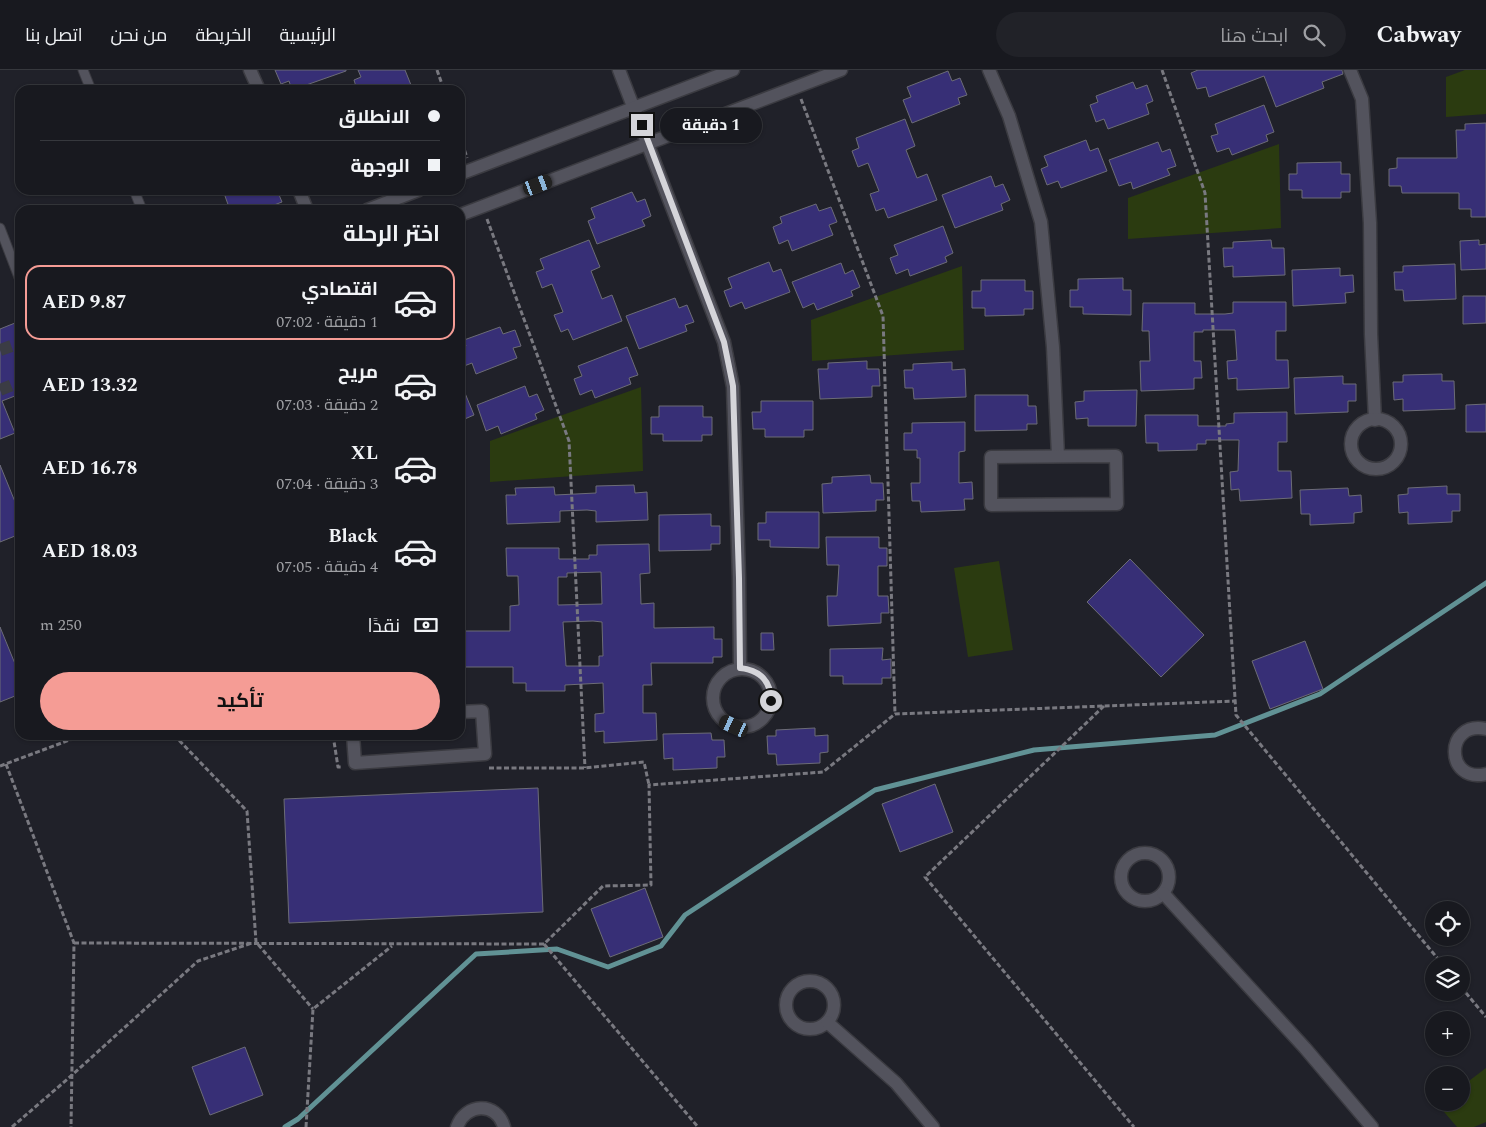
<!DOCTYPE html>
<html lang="ar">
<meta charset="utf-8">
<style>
:root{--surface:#18191f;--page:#212228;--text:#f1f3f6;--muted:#9fa0a4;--line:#36383d;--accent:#f59c95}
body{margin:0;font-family:Spectral,Cairo,serif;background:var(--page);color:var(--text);direction:rtl;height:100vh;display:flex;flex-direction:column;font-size:19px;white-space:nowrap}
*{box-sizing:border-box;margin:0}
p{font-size:16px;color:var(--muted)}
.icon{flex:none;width:28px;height:28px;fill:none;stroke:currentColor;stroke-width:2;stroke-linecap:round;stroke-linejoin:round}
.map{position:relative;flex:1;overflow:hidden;direction:ltr}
.side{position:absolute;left:15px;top:135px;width:450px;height:535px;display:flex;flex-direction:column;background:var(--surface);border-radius:15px;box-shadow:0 1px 4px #0004,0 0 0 1px var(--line);direction:rtl}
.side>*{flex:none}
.top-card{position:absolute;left:15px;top:15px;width:450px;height:110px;border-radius:15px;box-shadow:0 1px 4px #0004,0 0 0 1px var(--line);direction:rtl;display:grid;align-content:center;height:110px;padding:0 25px;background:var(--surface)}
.buttons{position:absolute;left:1425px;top:831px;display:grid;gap:10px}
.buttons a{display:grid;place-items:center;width:45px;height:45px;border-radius:50%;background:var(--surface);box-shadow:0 1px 4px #0004,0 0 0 1px var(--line);font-size:25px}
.end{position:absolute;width:22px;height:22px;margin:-11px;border:6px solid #d5d5da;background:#111;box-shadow:0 0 0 2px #111}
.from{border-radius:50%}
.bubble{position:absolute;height:35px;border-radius:18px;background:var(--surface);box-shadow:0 1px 4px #0004,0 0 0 1px var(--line);font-size:16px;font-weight:700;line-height:35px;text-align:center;direction:rtl}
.car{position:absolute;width:15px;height:30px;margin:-15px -8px;border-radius:6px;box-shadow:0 0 4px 1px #0007;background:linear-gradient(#222 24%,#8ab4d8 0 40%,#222 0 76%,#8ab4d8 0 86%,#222 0)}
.top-card b{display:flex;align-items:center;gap:18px;height:48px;font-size:19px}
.top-card b+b{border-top:1px solid var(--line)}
.top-card i{width:12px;height:12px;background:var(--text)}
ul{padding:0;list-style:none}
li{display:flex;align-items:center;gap:15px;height:75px;margin:0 10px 8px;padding:0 15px;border:2px solid transparent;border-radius:15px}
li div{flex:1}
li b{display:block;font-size:19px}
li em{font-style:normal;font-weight:700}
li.active{border-color:var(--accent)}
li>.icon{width:45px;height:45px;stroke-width:1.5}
h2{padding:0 25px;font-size:22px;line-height:60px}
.pay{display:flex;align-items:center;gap:12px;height:55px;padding:0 25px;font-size:19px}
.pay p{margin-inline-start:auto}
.action{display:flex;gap:10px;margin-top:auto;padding:10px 25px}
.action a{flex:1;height:58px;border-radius:30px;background:var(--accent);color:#111;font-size:20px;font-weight:700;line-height:58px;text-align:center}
header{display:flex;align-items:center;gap:30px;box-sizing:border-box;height:70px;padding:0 25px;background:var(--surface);border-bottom:1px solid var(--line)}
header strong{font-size:24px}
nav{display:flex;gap:28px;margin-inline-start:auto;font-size:18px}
.search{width:350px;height:45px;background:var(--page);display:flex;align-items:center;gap:12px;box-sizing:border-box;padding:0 18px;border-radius:28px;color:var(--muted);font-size:19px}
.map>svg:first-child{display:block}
</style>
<header>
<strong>Cabway</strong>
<div class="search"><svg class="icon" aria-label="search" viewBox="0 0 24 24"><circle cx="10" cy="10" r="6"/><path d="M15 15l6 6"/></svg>ابحث هنا</div>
<nav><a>الرئيسية</a><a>الخريطة</a><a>من نحن</a><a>اتصل بنا</a></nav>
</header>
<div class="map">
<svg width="1486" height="1057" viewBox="0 0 1486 1057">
<rect width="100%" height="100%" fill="#202129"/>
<!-- green -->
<g fill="#2b3b10">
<path d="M1465,0H1486V44L1446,47V7Z"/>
<path d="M1279,74L1281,158L1128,169V128Z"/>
<path d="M962,196L964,280L812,291L811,250Z"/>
<path d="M641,317L643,401L490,412V371Z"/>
<path d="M999,491L1013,580L968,587L954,498Z"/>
<path d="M1486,998V1052L1474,1057H1457L1439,1036L1442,1033L1461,1032V1017Z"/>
</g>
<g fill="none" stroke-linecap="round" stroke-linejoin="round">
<!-- stream -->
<path stroke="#619295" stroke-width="5" d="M285,1057L298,1049L476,884L557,879L608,897L661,876L685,845L875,720L1034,680L1215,665L1320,624L1486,513"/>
</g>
<!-- building -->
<g fill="#372f76" stroke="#6c6c76" fill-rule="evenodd">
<path d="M275,0H346V1L292,20L289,11L281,14Z"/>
<path d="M358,0H405L411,15L398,20H357L354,10L361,7Z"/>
<path d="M1198,0H1342L1343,4L1322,12L1324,18L1276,37L1264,6L1209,27L1206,17L1197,19L1191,3Z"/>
<path d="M948,1L952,11L960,8L967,25L958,28L960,34L912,53L903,30L911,27L907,17Z"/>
<path d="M1133,12L1136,19L1147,15L1153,31L1146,34L1149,44L1108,59L1104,49L1096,52L1090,35L1098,32L1096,26Z"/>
<path d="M1264,35L1274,62L1266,65L1268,71L1232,85L1229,78L1217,82L1211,66L1218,64L1215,54Z"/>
<path d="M905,49L915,76L906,80L917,108L927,104L937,130L888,148L884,138L876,141L870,124L879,121L868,93L858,97L852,81L859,78L856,68Z"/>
<path d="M1486,53V147H1471V139H1459V123H1402L1401,116H1389V99L1397,98V88H1457L1456,60H1465V54Z"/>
<path d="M1086,70L1090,81L1098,78L1107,101L1061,118L1058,111L1047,115L1041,99L1048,96L1044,86Z"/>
<path d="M1158,72L1162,82L1170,79L1176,96L1167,99L1170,105L1133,119L1131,112L1119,116L1109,90Z"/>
<path d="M1341,92V104H1350V122H1341V128H1302V120H1289V104H1297V93Z"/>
<path d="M991,106L995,117L1003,114L1010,130L1001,134L1003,140L955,158L942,125Z"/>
<path d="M242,120H277L282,132L274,135L276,140H230L225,126Z"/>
<path d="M632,122L637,132L645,129L651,146L642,150L645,156L597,174L588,151L595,148L591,138Z"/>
<path d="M816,134L819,141L831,137L837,152L829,155L833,165L792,181L788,170L779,174L773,157L782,153L780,147Z"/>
<path d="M943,156L953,183L945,187L947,192L910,206L908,199L896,204L890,188L898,185L894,175Z"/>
<path d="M589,170L600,197L591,201L602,229L612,225L622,251L573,270L568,259L561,262L554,245L563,242L552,214L542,218L536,202L544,199L540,189Z"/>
<path d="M1271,170L1272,178H1284L1285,205L1233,207V196L1224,197L1223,178H1233V172Z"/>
<path d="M1479,170V175L1486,174V199L1461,200L1460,171Z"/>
<path d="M769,192L773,202L781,199L790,222L745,239L742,232L730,237L724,221L732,218L728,208Z"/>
<path d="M841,193L845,204L853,200L860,217L851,221L853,226L817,240L814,233L803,238L792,212Z"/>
<path d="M1455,194L1456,229L1404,231L1403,220H1395L1394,202H1403V196Z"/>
<path d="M1340,198V206L1353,205L1354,222L1345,223L1346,233L1293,236L1292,200Z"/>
<path d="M1123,208V220H1131V245L1083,244V237H1070V220H1078V209Z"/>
<path d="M981,210H1025V221H1033V239H1024V245L985,246V238H972V221H981Z"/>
<path d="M1463,226H1486V253L1463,254Z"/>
<path d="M675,228L679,238L687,235L694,252L685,255L687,261L639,279L626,246Z"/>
<path d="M1233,232H1286V261H1276V290H1288L1289,318L1237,320V308L1228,309L1227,291L1237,290L1235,260H1203V262H1194V291H1201L1202,308H1194V319L1141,321L1140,291H1150L1149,261H1142L1143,233H1195V244H1225L1233,243Z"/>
<path d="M20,251V324L2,331L15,363L0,369V259Z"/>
<path d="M500,257L503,264L515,260L521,276L513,278L517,288L476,304L472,293L464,296L460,287V279L466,276L464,270Z"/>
<path d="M627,277L638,305L629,308L631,314L595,328L592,320L580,325L574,309L582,306L578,296Z"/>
<path d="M867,291V299H879L880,316H872V327L820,329L818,299H828V293Z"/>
<path d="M952,292V300L965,299L966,327L914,329L913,318H905L904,300H913V294Z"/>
<path d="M1442,304V311H1454L1455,339L1403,341V329L1394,330L1393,312H1403V305Z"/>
<path d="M1343,306V314H1356V331H1348V342L1295,344L1294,308Z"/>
<path d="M460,311L474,345L460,351Z"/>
<path d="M525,316L529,327L537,324L544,340L535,344L537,349L501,364L498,356L486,361L477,335Z"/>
<path d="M1137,320L1136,356H1088V348L1076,349L1075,332L1084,331V321Z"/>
<path d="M975,325H1028V336H1036L1037,354H1027V360L975,361Z"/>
<path d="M761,331H813V360H804V367H765V359H753L752,342H761Z"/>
<path d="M1486,334V362H1466V335Z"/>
<path d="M659,336H703V347H712V365H702V371H663V364H651V347H659Z"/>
<path d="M1287,342V372H1278V401H1291L1292,428L1240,431L1239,419L1231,420L1230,402L1238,401L1239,370H1206V374H1197V380L1158,381V373H1146L1145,345H1198V356H1226V354L1234,353V343Z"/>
<path d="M965,352V381L959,382V413L972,412L973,429H964L965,440L921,442L920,431H912L911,413H920V388H917V380H904V363H912V353Z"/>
<path d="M0,395L20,444V464L0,472Z"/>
<path d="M870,405L871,413H883L884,430H876V441L823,443L822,414L832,413V407Z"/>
<path d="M634,415L635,423L647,422L648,450L596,452V441L587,440L560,441V452L507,454L506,425H516L515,418L554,417L555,425L596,423V416Z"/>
<path d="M1447,416V424H1460V441H1452V452L1408,454V442L1399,443L1398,425L1408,424V418Z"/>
<path d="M1348,418L1349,426L1361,425L1362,442L1354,443V453L1310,455V444H1301L1300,420Z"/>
<path d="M766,442H819V478L770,477V470H758V453H766Z"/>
<path d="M711,444V456H720V474H711V480L659,481V445Z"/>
<path d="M826,467H879V478H887V496H878V526H888L889,543H881V553L828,556L827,526H837L839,495H827Z"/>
<path d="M649,474L650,503L640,504L641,534L654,533V558L714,557V569H722V587H713V593H651L652,615H643V643H656L657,670L604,673V661L595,662V644L604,643L603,613L565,615V621H526V613H513V597H460V561H510V536L519,535L518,506H507L506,478H559V489H589V485H597V475ZM601,502L602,534L558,535V507H567V503ZM593,551L602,552L603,586H599V596H566L563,552Z"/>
<path d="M1130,489L1204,565L1161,607L1087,532Z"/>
<path d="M0,557L20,606V624L0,632Z"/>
<path d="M761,563H773L774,580H761Z"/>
<path d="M1305,571L1323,619L1270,639L1252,591Z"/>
<path d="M883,578L882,590L891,589V608H882V614H843V606H830V579Z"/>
<path d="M815,658V666L828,665V682L820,683V693L777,695L776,684H768L767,666H776V660Z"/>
<path d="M711,663L712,670H724L725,687H717V698L673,700V688L664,689L663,664Z"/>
<path d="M935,714L953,762L900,782L882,734Z"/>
<path d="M538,718L543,842L289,853L284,729Z"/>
<path d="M645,818L663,867L610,887L591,839Z"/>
<path d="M245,977L263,1025L210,1045L192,997Z"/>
</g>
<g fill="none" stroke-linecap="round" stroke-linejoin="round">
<!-- minor-tunnel -->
<g stroke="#3b3c44" stroke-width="12" stroke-dasharray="12 6" stroke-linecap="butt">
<path d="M0,280L20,273"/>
<path d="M0,320L20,312"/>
</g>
<defs>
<g id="service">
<path d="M83,0L91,20"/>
<path d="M134,120L142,140"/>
<path d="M0,158L20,210"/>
</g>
<g id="minor">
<path d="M250,0L259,20"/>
<path d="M619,0L724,272L733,317L739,508L740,598"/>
<path d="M989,0L1009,46L1041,152L1053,277L1058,386"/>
<path d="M1350,0L1362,29L1370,153L1371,264L1375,350"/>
<path d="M460,104L733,0"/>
<path d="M299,120L307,140"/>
<path d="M367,140L419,120"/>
<path d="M460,145L841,0"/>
<circle cx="1376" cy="374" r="25"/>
<path d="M1116,386L1117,434L991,435V387Z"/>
<circle cx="742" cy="628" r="29"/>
<path d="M1486,659C1444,650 1445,714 1486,704"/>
<path d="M353,665L355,693L485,684L482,641L460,642"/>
<circle cx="1145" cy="807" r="24"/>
<path d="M1163,823L1305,978L1372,1057"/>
<circle cx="810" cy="935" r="24"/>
<path d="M827,952L896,1013L933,1057"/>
<path d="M457,1057C465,1033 497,1031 504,1057"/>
</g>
</defs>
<!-- service casing -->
<use href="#service" stroke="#3b3b41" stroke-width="11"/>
<!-- minor casing -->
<use href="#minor" stroke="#3b3b41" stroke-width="15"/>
<!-- path -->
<g stroke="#797980" stroke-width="3" stroke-dasharray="5 2.5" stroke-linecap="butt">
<path d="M437,0L444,20"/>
<path d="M1162,0L1205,123L1236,645L1443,895"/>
<path d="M801,29L883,246L895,644"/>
<path d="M460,66L467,88"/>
<path d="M487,149L569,371L585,698"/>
<path d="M1104,636L925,807L1134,1057"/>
<path d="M174,665L247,741L256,872L313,939"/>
<path d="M333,665L338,697H342"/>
<path d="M6,694L74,873L71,1057"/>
<path d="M0,696L83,665"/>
<path d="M489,698H585L644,692L649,715"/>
<path d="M74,873L544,874L603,816L651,815L649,715L823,702L895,644L1236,631"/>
<path d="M544,874L698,1057"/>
<path d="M1461,917L1486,947"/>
<path d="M12,1057L71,1006L198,891L252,873"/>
<path d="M306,1057L313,939L392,876"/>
</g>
<!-- service -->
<use href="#service" stroke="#53535d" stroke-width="9"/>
<!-- minor -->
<use href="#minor" stroke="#53535d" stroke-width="12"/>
</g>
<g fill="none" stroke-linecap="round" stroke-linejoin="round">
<!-- route -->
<path stroke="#d5d5da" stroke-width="6" d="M642,55L724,272L733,316L739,508L740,598C760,600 771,611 771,631"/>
</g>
</svg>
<div class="buttons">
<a><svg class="icon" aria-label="locate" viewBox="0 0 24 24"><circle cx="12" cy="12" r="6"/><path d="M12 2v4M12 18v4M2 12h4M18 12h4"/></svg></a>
<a><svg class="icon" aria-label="layers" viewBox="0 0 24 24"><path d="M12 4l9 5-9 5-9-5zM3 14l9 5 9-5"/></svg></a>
<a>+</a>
<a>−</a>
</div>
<i class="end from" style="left:771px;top:631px"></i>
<i class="end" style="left:642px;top:55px"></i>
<div class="bubble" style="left:660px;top:38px;width:102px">1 دقيقة</div>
<i class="car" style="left:538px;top:115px;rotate:69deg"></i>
<i class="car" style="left:734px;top:656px;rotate:295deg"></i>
<div class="top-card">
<b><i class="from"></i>الانطلاق</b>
<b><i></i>الوجهة</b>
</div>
<section class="side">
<h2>اختر الرحلة</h2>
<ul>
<li class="active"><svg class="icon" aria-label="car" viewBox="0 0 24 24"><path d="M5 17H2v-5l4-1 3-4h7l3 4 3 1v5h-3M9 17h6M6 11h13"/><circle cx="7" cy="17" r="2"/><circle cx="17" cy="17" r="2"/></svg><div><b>اقتصادي</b><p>1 دقيقة · 07:02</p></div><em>AED 9.87</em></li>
<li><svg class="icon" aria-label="car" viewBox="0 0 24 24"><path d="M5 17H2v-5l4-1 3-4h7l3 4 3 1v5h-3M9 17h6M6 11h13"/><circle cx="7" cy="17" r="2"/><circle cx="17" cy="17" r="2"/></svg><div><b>مريح</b><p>2 دقيقة · 07:03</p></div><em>AED 13.32</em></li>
<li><svg class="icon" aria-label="car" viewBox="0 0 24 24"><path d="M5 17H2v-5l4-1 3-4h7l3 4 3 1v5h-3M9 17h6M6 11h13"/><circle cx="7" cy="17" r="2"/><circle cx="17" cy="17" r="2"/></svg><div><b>XL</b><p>3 دقيقة · 07:04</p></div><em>AED 16.78</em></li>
<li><svg class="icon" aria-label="car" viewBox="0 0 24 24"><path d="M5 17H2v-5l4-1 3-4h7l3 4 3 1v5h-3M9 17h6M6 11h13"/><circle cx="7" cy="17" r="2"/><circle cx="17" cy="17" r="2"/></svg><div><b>Black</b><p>4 دقيقة · 07:05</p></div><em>AED 18.03</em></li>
</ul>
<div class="pay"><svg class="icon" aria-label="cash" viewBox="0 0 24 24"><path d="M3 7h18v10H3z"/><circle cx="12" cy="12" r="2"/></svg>نقدًا<p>250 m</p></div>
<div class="action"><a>تأكيد</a></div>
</section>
</div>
